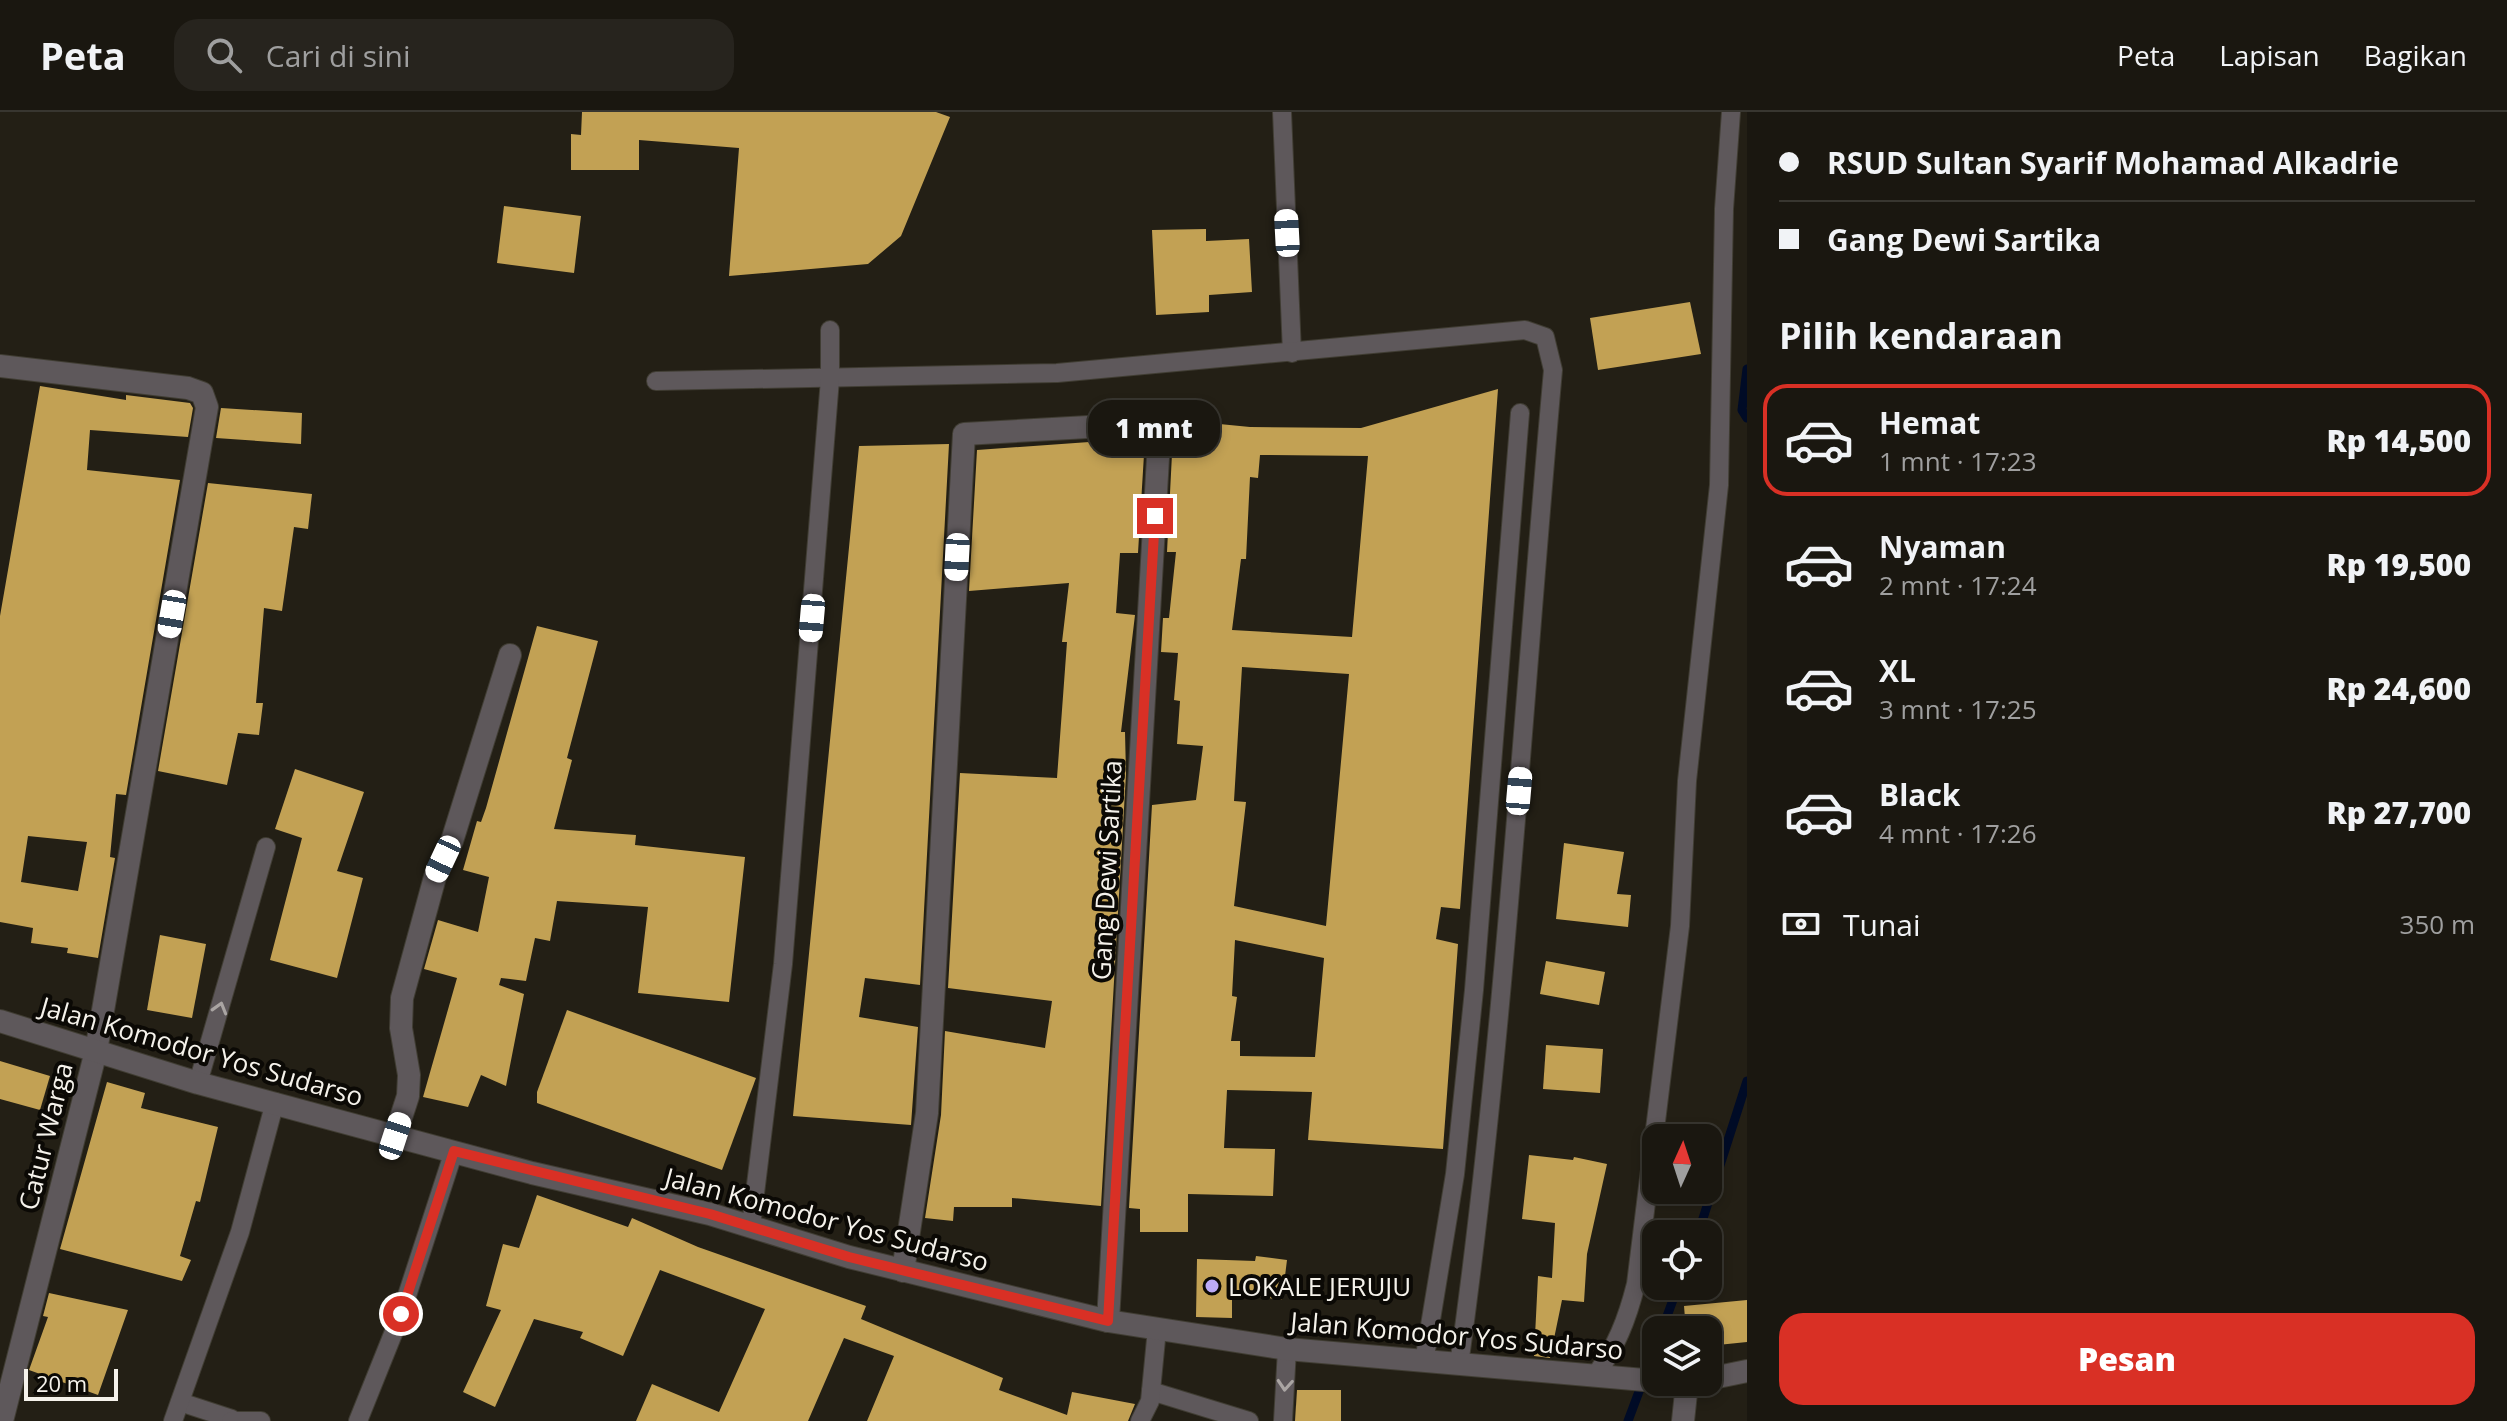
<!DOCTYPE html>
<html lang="id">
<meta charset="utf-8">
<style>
:root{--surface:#1a1710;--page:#27241e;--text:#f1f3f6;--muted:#9f9f9f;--line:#383630;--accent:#d93025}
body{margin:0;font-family:"Open Sans",sans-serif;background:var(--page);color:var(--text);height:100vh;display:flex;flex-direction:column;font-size:30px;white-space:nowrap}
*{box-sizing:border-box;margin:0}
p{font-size:26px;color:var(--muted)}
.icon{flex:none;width:44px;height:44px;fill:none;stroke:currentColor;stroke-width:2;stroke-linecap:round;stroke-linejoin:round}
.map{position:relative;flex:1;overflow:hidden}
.panel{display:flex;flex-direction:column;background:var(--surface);width:760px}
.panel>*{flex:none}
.guide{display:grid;align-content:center;height:176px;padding:0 32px;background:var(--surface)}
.needle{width:52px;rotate:3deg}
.fabs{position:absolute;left:1642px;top:1012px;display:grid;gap:16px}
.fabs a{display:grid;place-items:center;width:80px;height:80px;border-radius:16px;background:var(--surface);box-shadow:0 4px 12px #0003,0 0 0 2px var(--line);font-size:40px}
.scale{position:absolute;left:24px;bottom:20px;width:94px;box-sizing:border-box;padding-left:8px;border:4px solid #f5f2eb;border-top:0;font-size:22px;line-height:28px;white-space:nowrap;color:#f5f2eb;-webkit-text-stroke:6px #0b0905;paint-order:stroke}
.end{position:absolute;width:36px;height:36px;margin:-18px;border:10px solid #d93025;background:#fff;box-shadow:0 0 0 4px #fff}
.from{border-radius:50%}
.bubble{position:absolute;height:56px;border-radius:24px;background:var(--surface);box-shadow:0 4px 12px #0003,0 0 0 2px var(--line);font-size:26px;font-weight:800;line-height:56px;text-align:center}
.car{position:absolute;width:24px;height:48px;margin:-24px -12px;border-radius:10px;box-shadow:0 0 6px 2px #0007;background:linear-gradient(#fff 24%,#345 0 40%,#fff 0 76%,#345 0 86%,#fff 0)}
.guide b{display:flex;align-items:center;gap:28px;height:76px;font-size:30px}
.guide b+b{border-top:2px solid var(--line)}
.guide i{width:20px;height:20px;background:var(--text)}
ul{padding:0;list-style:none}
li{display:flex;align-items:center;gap:24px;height:112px;margin:0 16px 12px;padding:0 16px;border:4px solid transparent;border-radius:24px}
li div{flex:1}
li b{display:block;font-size:30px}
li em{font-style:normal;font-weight:800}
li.on{border-color:var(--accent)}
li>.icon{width:72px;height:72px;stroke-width:1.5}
h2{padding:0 32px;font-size:36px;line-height:96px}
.pay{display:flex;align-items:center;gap:20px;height:88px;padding:0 32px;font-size:30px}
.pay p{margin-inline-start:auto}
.action{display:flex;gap:16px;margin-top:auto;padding:16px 32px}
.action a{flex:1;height:92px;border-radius:24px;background:var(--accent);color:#fff;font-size:32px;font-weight:800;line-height:92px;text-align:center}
header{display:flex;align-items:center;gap:48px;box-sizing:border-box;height:112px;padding:0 40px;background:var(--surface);border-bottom:2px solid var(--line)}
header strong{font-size:38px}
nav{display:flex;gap:44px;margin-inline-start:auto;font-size:28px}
.search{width:560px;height:72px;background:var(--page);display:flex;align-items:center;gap:20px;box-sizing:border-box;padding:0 28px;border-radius:24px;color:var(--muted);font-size:30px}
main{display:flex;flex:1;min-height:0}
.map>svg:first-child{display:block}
</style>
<header>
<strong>Peta</strong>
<div class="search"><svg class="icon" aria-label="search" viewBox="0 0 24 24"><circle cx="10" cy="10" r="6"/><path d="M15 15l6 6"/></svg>Cari di sini</div>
<nav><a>Peta</a><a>Lapisan</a><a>Bagikan</a></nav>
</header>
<main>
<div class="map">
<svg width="1747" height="1309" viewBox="0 0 1747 1309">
<rect width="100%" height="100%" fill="#231f15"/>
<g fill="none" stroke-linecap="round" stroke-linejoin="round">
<!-- stream -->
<g stroke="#000b26" stroke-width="9">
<path d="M1747,257L1742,298L1747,306"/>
<path d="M1698,1122L1747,969"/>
<path d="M1662,1218L1678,1174"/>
<path d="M1628,1309L1656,1234"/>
</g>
</g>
<!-- building -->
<g fill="#c2a154" fill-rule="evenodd">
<path d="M582,0H936L950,5L901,124L868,152L729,164L739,36L639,28V58H571V22L581,23Z"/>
<path d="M504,94L581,104L574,161L497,151Z"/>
<path d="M1206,117V129L1249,127L1252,180L1209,183V200L1156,203L1152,118Z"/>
<path d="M1690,190L1701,242L1598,258L1590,206Z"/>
<path d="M40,274L126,288V283L190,291L193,296L188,325L90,318L87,358L180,368L126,683L116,682L110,745L115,746L98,846L67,841L68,836L31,831L33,816L0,810V504ZM28,724L87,730L78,779L21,770Z"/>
<path d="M1498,277L1460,797L1441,795L1436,827L1458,832L1443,1037L1308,1028L1312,980L1227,978L1224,1036L1275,1037L1273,1084L1188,1082V1120H1140V1097L1129,1096L1152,693L1196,688L1203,634L1177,632L1180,589L1174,588L1178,541L1161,540L1163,506H1169L1176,440H1167L1172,342L1197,344L1199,310L1250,315L1361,316ZM1260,343L1368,344L1352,525L1232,518L1241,447H1246L1250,365L1258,366ZM1242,555L1349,562L1326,814L1234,794L1246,690L1234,689ZM1235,828L1324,846L1315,945L1240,944V929H1231L1237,885L1232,884Z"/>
<path d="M221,296L302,301L301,332L216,326Z"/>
<path d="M1145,326L1138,441H1120L1116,501L1135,503L1121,620H1125L1126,662L1101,1094L1012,1086V1095H954L953,1109L925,1106L941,1003L945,919L1045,936L1052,889L948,876L960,661L1057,666L1067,530H1062L1069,471L969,479L977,338Z"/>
<path d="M949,332L920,873L865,866L859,905L918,915L911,1013L793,1004L859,334Z"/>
<path d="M208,371L312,382L308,417L294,415L282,499L264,496L256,591H263L259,623L238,621L227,673L158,659Z"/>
<path d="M537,514L598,529L567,646L572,648L554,717L636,723L635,733L745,745L729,890L638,881L648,795L557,789L550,829L535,826L526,869L501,866L499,873L524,882L506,974L481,963L468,995L423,985L457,866L424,857L438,808L478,820L489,765L463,758L477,709L481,710L486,696Z"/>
<path d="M295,657L364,680L337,759L363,766L337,866L270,848L302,726L275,717Z"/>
<path d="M1564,731L1624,740L1617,782L1631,783L1628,815L1556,807Z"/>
<path d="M160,823L206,832L192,906L147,898Z"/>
<path d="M1546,849L1605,860L1599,893L1540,882Z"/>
<path d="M567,898L756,966L722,1058L537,991V980Z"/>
<path d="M1546,933L1603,937L1600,981L1543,977Z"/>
<path d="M0,949L50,964L40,998L0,987Z"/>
<path d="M107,970L145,981L141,996L218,1015L200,1090L196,1089L180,1144L191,1148L182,1169L60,1137Z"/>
<path d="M1529,1043L1573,1048L1574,1045L1607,1052L1587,1142L1584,1190L1562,1188L1550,1246L1534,1244L1538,1164L1552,1166L1555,1111L1522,1107Z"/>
<path d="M537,1083L628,1115L632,1106L698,1135L866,1194L861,1207L1003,1266L999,1278L1067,1303L1072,1280L1135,1292L1128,1309H867L894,1244L844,1226L808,1309H636L652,1272L719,1300L765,1197L660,1158L623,1244L580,1226L583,1220L534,1207L495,1295L463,1280L501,1198L486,1194L503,1132L519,1136Z"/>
<path d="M1256,1144L1287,1148L1282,1188L1232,1181V1206L1196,1205L1197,1147L1255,1149Z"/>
<path d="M49,1181L128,1198L98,1283L29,1258L48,1205L43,1204Z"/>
<path d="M1747,1188V1230L1708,1234V1218H1686L1684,1194Z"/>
<path d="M1297,1278H1341V1309H1295Z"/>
</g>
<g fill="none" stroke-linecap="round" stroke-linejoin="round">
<defs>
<g id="service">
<path d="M1282,0L1292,241"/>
<path d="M656,269L1057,261L1525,218L1545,225L1553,258C1523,590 1505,923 1459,1253"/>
<path d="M198,971L266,735"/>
<path d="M751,1114L783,852L830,267V218"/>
<path d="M1424,1250L1455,1062L1474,878L1520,301"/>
<path d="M1595,1264C1616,1235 1627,1208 1636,1172L1680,814L1687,669L1719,373L1724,97L1731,0"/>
<path d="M1151,1279L1249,1309"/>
<path d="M180,1290L232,1307"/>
<path d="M173,1309L240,1120L275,990"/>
<path d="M231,1309H261"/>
<path d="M358,1309L401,1202L454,1039"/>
<path d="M1140,1309L1150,1289L1157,1217"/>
<path d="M1283,1309L1287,1237"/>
</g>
<g id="minor">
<path d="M0,254L188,276L202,281L207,295L96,939L2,1309"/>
<path d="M395,1024L408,984L409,963L401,916L402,886L435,765L452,729L510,543"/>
<path d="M903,1159L927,1001L964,322L1160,311L1108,1209"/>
<path d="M1683,1309L1687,1271"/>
</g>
<g id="tertiary">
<path d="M0,909L198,971L532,1061L710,1102L849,1145L1108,1209L1287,1237L1656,1269"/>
<path d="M1708,1267L1747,1259"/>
<path d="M1675,1270H1691"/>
</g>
</defs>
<!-- service casing -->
<use href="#service" stroke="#403d33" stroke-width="20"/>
<!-- minor casing -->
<use href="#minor" stroke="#403d33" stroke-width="24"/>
<!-- tertiary casing -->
<use href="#tertiary" stroke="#403d33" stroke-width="24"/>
<!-- service -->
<use href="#service" stroke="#5e585b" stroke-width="18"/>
<!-- minor -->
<use href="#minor" stroke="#5e585b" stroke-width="22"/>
<!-- tertiary -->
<use href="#tertiary" stroke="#5e585b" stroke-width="22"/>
</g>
<!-- one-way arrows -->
<defs><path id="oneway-chevron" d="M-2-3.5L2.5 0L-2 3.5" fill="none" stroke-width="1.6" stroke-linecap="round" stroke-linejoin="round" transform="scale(2)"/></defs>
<g stroke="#aaa5a3">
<use href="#oneway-chevron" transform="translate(220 896) rotate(-74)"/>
<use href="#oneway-chevron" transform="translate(1285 1273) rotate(94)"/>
</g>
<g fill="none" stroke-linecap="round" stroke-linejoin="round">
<!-- route -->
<path stroke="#d93025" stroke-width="10" d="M401,1202L454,1039L710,1102L849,1145L1108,1209L1155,404"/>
</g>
<!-- markers -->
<circle fill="#bbaaf6" stroke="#0b0905" stroke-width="3" cx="1212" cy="1174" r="8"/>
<g text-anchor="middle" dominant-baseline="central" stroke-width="8" stroke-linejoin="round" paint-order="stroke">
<!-- street labels -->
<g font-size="26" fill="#f5f2eb" stroke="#0b0905">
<text transform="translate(1106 758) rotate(-87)">Gang Dewi Sartika</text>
<text transform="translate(202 939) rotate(16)">Jalan Komodor Yos Sudarso</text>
<text transform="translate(45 1024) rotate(-76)">Catur Warga</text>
<text transform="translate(827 1107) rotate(15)">Jalan Komodor Yos Sudarso</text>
<text transform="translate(1457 1223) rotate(5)">Jalan Komodor Yos Sudarso</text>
</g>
<!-- poi labels -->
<g font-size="26" fill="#f5f2eb" stroke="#0b0905" text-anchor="start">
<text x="1228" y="1174">LOKALE JERUJU</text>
</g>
</g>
</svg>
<div class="fabs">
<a><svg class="needle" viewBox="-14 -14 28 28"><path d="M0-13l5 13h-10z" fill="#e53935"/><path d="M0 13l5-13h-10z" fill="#9f9f9f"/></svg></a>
<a><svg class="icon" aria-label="locate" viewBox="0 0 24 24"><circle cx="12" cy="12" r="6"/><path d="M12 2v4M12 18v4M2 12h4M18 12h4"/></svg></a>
<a><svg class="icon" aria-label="layers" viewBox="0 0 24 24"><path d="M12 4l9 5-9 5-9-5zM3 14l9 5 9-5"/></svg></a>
</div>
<div class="scale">20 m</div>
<i class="end from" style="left:401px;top:1202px"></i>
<i class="end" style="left:1155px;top:404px"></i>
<div class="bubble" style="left:1088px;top:288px;width:132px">1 mnt</div>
<i class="car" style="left:1287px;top:121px;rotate:357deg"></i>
<i class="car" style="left:957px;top:445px;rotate:183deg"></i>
<i class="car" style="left:172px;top:502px;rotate:190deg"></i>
<i class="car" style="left:812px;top:506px;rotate:185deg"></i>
<i class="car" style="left:1519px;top:679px;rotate:5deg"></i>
<i class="car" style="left:443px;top:747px;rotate:205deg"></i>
<i class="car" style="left:395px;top:1024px;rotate:18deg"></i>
</div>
<section class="panel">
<div class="guide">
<b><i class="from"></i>RSUD Sultan Syarif Mohamad Alkadrie</b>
<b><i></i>Gang Dewi Sartika</b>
</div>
<h2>Pilih kendaraan</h2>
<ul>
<li class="on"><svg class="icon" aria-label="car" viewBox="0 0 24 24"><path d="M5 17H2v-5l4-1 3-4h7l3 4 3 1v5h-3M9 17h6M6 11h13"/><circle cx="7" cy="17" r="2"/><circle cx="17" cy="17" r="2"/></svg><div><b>Hemat</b><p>1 mnt · 17:23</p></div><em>Rp 14,500</em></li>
<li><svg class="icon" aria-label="car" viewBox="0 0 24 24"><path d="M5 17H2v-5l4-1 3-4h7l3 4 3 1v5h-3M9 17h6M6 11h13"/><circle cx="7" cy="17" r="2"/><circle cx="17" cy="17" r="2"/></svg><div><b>Nyaman</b><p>2 mnt · 17:24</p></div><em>Rp 19,500</em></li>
<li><svg class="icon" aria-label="car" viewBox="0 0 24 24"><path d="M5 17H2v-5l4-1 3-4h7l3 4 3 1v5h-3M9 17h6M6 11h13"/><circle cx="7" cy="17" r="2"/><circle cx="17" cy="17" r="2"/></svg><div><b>XL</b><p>3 mnt · 17:25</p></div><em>Rp 24,600</em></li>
<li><svg class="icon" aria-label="car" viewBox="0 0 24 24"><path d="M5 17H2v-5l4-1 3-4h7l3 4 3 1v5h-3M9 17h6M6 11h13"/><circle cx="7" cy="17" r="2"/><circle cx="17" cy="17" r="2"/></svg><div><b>Black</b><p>4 mnt · 17:26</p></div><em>Rp 27,700</em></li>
</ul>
<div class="pay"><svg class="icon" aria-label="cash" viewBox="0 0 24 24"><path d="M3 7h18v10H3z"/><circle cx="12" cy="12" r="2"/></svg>Tunai<p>350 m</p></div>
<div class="action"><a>Pesan</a></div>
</section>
</main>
